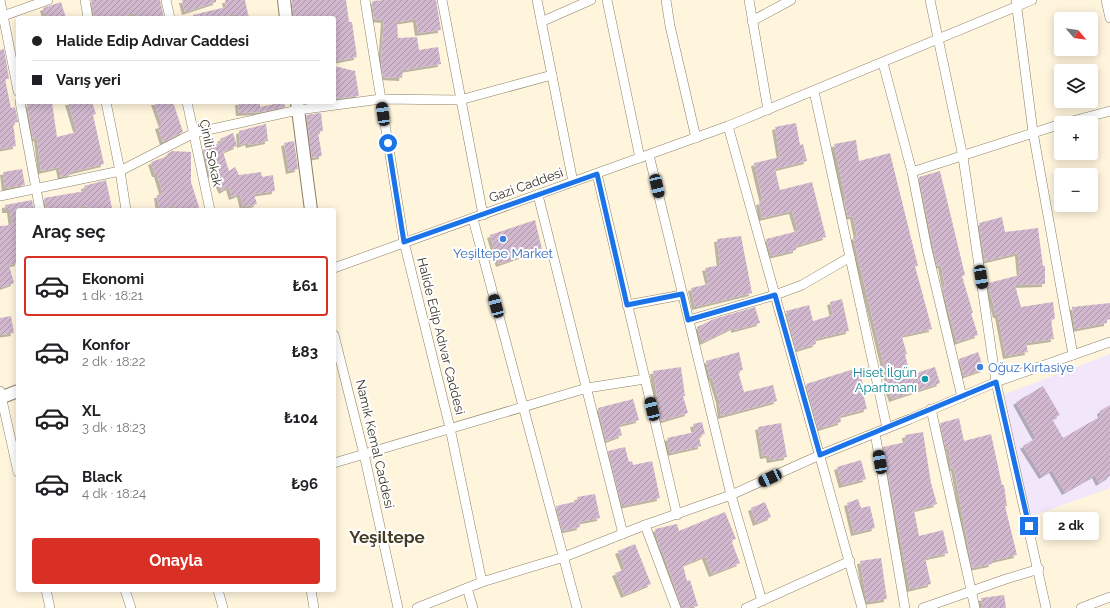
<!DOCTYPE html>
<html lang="tr">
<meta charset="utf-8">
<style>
:root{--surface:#fff;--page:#f2f2f2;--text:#202124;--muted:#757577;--line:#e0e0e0;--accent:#d93025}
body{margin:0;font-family:Raleway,sans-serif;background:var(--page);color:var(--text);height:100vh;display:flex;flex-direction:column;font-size:15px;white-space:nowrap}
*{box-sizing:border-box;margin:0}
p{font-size:13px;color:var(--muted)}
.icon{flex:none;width:22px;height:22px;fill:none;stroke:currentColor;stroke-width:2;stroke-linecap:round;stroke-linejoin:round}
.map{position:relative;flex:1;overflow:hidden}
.drawer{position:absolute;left:16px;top:208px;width:320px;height:384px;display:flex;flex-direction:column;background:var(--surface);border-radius:4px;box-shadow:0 2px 10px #0003}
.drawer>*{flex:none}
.guide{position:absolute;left:16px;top:16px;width:320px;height:88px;border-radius:4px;box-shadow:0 2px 10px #0003;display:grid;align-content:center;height:88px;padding:0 16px;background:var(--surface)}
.needle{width:26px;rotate:119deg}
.buttons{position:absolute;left:1054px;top:12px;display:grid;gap:8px}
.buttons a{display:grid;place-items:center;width:44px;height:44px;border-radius:4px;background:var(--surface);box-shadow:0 2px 10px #0003;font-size:20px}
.end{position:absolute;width:18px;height:18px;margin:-9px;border:5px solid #1a73e8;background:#fff;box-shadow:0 0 0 2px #fff}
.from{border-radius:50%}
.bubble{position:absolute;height:28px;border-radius:4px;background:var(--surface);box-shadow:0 2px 10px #0003;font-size:13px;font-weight:700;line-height:28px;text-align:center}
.car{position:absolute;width:12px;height:24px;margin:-12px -6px;border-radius:5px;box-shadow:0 0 3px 1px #0007;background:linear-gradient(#222 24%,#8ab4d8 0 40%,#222 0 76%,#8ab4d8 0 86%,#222 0)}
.guide b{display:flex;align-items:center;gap:14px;height:38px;font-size:15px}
.guide b+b{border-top:1px solid var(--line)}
.guide i{width:10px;height:10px;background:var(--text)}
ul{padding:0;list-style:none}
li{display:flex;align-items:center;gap:12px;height:60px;margin:0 8px 6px;padding:0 8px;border:2px solid transparent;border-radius:4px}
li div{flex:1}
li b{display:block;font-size:15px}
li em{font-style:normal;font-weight:700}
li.on{border-color:var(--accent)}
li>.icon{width:36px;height:36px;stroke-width:1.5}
h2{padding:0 16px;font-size:18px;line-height:48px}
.primary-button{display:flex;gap:8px;margin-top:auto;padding:8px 16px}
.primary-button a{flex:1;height:46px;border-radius:4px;background:var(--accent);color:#fff;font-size:16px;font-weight:700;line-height:46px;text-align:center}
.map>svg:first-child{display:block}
</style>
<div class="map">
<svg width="1110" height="608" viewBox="0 0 1110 608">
<defs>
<pattern id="building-hatch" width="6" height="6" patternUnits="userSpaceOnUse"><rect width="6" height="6" fill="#d1b8cf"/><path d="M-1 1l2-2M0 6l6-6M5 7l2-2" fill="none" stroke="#ab96a8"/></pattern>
<filter id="shadow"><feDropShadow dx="-3" dy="3" stdDeviation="0" flood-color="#0004"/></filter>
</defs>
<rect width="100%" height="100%" fill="#fff5dd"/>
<!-- education -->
<path fill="#f2e6fb" d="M1110,354V488L1030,517L1003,395Z"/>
<!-- building -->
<g fill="url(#building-hatch)" filter="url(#shadow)">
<path d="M91,0H160L164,18H135L134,13L119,18H94Z"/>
<path d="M182,0H216V2L185,12Z"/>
<path d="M225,0H245L249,18H236V14L215,18H193V15L226,7Z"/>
<path d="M292,0H346L349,22H352L357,57L336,61L334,50V18H293Z"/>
<path d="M384,0H436L441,30L418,33L416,19L397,22L398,38L417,37L419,50L438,47L441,64L403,70L402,78L383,77L381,62L384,20L374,19L372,1Z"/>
<path d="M61,2L66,18H46L43,8Z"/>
<path d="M4,49L9,79H5L11,108L15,107L18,122L13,123L16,146L0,149V50Z"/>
<path d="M334,66L355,71L359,96L334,99Z"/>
<path d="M37,102H52L57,137L77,132L68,102H92L96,114L93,115L104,164L71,172V175L61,177L59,167L41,171L37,138L33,139L27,104Z"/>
<path d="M154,102H173L183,132L163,142L158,126L162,125Z"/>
<path d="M238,102H260V107L284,102L285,107L262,112L239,113Z"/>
<path d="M321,113L323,131L318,132L322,156L312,158L306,115Z"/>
<path d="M796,123L800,145L803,144L807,161L775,169L780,190L812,182L826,237L796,246V250L771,256L766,239L798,231L792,211L762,218L759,202L763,201L754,163L780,157L775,127Z"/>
<path d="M266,124L268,141L249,145L248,142L240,145L239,131Z"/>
<path d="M233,133L237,146L223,152L229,171L235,167L239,175L261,172L262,177L273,175L275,191L254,194L257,204L243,207L240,194L232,197L229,187L222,191L214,174L211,175L203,149L222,142L220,139Z"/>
<path d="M856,140L859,161L890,153L918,266H915L932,329L904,335L902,337L907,354H905L910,375L935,367L940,383L892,399L886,383L888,382L853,237L857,236L853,216L848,217L844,201L846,200L834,144Z"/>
<path d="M294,141L298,169L289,171L284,143Z"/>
<path d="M172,151L191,152V182L200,210H176L174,206L159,209L157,195L163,194L157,174H155L151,162L168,156L167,154Z"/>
<path d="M22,169L25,185L5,188L3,172Z"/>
<path d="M940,171L965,275L962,276L973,313H971L978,335L957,342L942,287L945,286L941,265L937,266L934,251L919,177Z"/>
<path d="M106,180L112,208L89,210L88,206L65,210H46L44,198L85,191L84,186Z"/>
<path d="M32,200L34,210H18V263L9,265L14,283L0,288V226L12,225L10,210H5V205Z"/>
<path d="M1002,217L1005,232L1038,228L1043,266H1045V284L1015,285L1021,307L1053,302L1055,319L1051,320L1054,339L1026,343L1028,352L1006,356L998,315H996L988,283L1020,275L1018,253L985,261L979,223Z"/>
<path d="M535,220L542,249L499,264L490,235Z"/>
<path d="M741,236L752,293L695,307L691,288L709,284L705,268L720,265L717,239Z"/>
<path d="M842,299L849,331L815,339L816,344L796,350L786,311L809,305L813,321L833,315L830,302Z"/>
<path d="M1110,303V319L1107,320V323L1075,329L1072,307Z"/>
<path d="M755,307L760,323L734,330V327L703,342L697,327L714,319Z"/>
<path d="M11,316L14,333L0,335V318Z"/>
<path d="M739,352L743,370L738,371L744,392L773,385L777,401L721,416L719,400L712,377L710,378L706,361Z"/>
<path d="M978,352L984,369L964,376L959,359Z"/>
<path d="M681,367L685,396H683L688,413L661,421L653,371Z"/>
<path d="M857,368L863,384L861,385L867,409L840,416L841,422L818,429L806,384Z"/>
<path d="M1043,386L1060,415L1052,419L1063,438L1101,416L1100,411L1110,405V476L1099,483L1095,475L1065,492L1052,470L1042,476L1023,446L1036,438L1016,402Z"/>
<path d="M633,399L639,420L619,425L622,435L606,441L598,408Z"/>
<path d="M959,418L964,441L991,434L1002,485H1004L1007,506H1005L1017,555L991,561L992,564L972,568L954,468L951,469L949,448L946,449L940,423Z"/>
<path d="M702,422L705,434L699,436L701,446L670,453L667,438L695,432L693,424Z"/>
<path d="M781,423L787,457L770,460L769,455L763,456L758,427Z"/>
<path d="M923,432L931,483L937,504L914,510L919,536L943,530L948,553L925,558L931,584L910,589L883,447L906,442L905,435Z"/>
<path d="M625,447L629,462L632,461L633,465L652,461L660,498L622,506L608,451Z"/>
<path d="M861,460L866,479L842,485L837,467Z"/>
<path d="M595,494L600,518L579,522L580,527L562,531L556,506L578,501L577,497Z"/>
<path d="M858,499L861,508L870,506L875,528L854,533L847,503Z"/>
<path d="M765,502L771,517L756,523L751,508Z"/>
<path d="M725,512L736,539L731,540L740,563L712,574L705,556L683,565L687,581L690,580L698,606L682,608L663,552H662L659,545L655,529L677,524L679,531Z"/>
<path d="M635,544L651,584L624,595L615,573L625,569L618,551Z"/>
<path d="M881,558L887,599L867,602L860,561Z"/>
<path d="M1004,595L1006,608H983L981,598Z"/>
</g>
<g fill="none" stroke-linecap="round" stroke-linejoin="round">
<defs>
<g id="street">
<path d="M0,0L18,91"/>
<path d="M85,0L88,18"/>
<path d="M166,0L170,18"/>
<path d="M365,0L404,242L450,428L482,582"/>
<path d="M442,0L483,215"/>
<path d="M537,0L573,182"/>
<path d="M607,0L640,158"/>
<path d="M666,0L670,26L696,138"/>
<path d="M749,0L768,110"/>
<path d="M930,0L963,157L996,382L1046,608"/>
<path d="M1106,0L1110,18"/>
<path d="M1016,1L1033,132L1073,355"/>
<path d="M0,17L48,0"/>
<path d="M752,21L791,0"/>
<path d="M541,22L591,0"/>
<path d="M883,63L912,172L927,249L962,397"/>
<path d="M814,91L887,428"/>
<path d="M20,102L40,210"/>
<path d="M106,102L120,171L126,210"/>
<path d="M187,102L210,210"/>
<path d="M1065,123L1110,111"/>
<path d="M728,126L862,608"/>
<path d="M649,155L731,495L762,601"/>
<path d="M912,172L1061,124"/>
<path d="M597,174L677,515"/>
<path d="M538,195L623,534"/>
<path d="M0,196L120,171L194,133L298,110L381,99L460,100L552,75"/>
<path d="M473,219L577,608"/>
<path d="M334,268L728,126L1032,0"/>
<path d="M627,305L682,295"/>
<path d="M689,320L775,295L802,285L850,257"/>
<path d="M334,335L364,454L398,608"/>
<path d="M0,391L18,472"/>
<path d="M931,409L975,608"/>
<path d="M875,433L905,608"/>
<path d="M334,463L587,388L645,379"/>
<path d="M645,525L676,608"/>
<path d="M467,588L473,608"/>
<path d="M46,590L50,608"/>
<path d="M125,590L131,608"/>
<path d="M218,590L223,608"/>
<path d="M311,590L314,608"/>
<path d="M417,608L482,582L564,557L645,525L731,495L820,455L910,419L996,382L1110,342"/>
<path d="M746,608L850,561"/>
<path d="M923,608L1006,579L1039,569"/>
<path d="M1081,608L1110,597"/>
</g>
<g id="secondary">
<path d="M284,0L286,18"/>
<path d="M297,102L311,210"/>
<path d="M0,398L18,391"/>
</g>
</defs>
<!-- street casing -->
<use href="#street" stroke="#8c8165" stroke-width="10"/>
<!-- secondary casing -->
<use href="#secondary" stroke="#8c8165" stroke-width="14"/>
<!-- street -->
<use href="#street" stroke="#fff" stroke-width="9"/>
<!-- secondary -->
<use href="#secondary" stroke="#fff" stroke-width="12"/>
</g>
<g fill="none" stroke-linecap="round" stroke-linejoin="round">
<!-- route -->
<path stroke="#1a73e8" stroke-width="5" d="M388,143L404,242L597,174L627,305L682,294L688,320L775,295L820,455L996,382L1029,526"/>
</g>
<!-- markers -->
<g fill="#3f7fe0" stroke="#fff" stroke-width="1.5">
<circle cx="503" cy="239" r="4"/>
<circle cx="980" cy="367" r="4"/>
</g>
<circle fill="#0f9aa8" stroke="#fff" stroke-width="1.5" cx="925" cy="379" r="4"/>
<g text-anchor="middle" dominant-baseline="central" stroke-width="4" stroke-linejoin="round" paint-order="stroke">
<!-- street labels -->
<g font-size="13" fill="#383327" stroke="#fff">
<text transform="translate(211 153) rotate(78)">Çinili Sokak</text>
<text transform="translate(526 185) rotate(-20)">Gazi Caddesi</text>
<text transform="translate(441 336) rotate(76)">Halide Edip Adıvar Caddesi</text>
<text transform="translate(375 444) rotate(77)">Namık Kemal Caddesi</text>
</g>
<!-- shop labels -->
<g font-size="13" fill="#366cbe" stroke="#fff">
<text x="503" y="253">Yeşiltepe Market</text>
<text x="988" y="367" text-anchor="start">Oğuz Kırtasiye</text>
</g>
<!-- culture labels -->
<g font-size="13" fill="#0d838f" stroke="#fff" text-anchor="end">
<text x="917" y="372">Hiset İlgün<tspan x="917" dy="15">Apartmanı</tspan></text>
</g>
<!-- district labels -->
<g font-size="17" font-weight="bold" fill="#463c23" stroke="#fff">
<text x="387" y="537">Yeşiltepe</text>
</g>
</g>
</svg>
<div class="buttons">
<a><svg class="needle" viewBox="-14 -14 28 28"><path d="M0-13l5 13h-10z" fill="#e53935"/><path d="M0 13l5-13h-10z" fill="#757577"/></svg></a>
<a><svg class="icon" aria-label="layers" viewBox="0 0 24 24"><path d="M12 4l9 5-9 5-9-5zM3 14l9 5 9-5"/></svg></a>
<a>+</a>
<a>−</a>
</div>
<i class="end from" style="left:388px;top:143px"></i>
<i class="end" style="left:1029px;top:526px"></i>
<div class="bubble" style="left:1043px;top:512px;width:56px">2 dk</div>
<i class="car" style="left:383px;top:114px;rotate:352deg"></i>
<i class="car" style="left:657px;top:186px;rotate:167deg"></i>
<i class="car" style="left:981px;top:277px;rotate:171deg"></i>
<i class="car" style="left:496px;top:306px;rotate:345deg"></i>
<i class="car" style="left:652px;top:409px;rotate:347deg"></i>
<i class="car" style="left:880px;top:462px;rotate:350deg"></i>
<i class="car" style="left:770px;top:478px;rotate:245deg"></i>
<div class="guide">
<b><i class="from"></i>Halide Edip Adıvar Caddesi</b>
<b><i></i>Varış yeri</b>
</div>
<section class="drawer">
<h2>Araç seç</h2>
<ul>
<li class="on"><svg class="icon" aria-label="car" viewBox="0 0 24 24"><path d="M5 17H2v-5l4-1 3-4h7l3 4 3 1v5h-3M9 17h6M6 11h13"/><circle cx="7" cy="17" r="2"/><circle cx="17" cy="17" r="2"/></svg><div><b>Ekonomi</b><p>1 dk · 18:21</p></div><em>₺61</em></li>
<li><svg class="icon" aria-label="car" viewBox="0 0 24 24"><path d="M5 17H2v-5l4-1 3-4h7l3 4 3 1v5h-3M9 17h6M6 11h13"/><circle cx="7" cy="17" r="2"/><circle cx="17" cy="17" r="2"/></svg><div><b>Konfor</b><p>2 dk · 18:22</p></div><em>₺83</em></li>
<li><svg class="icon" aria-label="car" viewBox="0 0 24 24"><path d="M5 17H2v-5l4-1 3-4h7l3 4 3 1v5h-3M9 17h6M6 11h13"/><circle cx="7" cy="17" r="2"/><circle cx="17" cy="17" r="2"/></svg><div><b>XL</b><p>3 dk · 18:23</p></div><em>₺104</em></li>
<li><svg class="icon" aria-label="car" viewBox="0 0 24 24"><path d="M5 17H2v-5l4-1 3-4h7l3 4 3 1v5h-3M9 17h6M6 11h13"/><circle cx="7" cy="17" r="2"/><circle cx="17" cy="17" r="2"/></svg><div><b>Black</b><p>4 dk · 18:24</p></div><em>₺96</em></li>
</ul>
<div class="primary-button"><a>Onayla</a></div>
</section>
</div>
